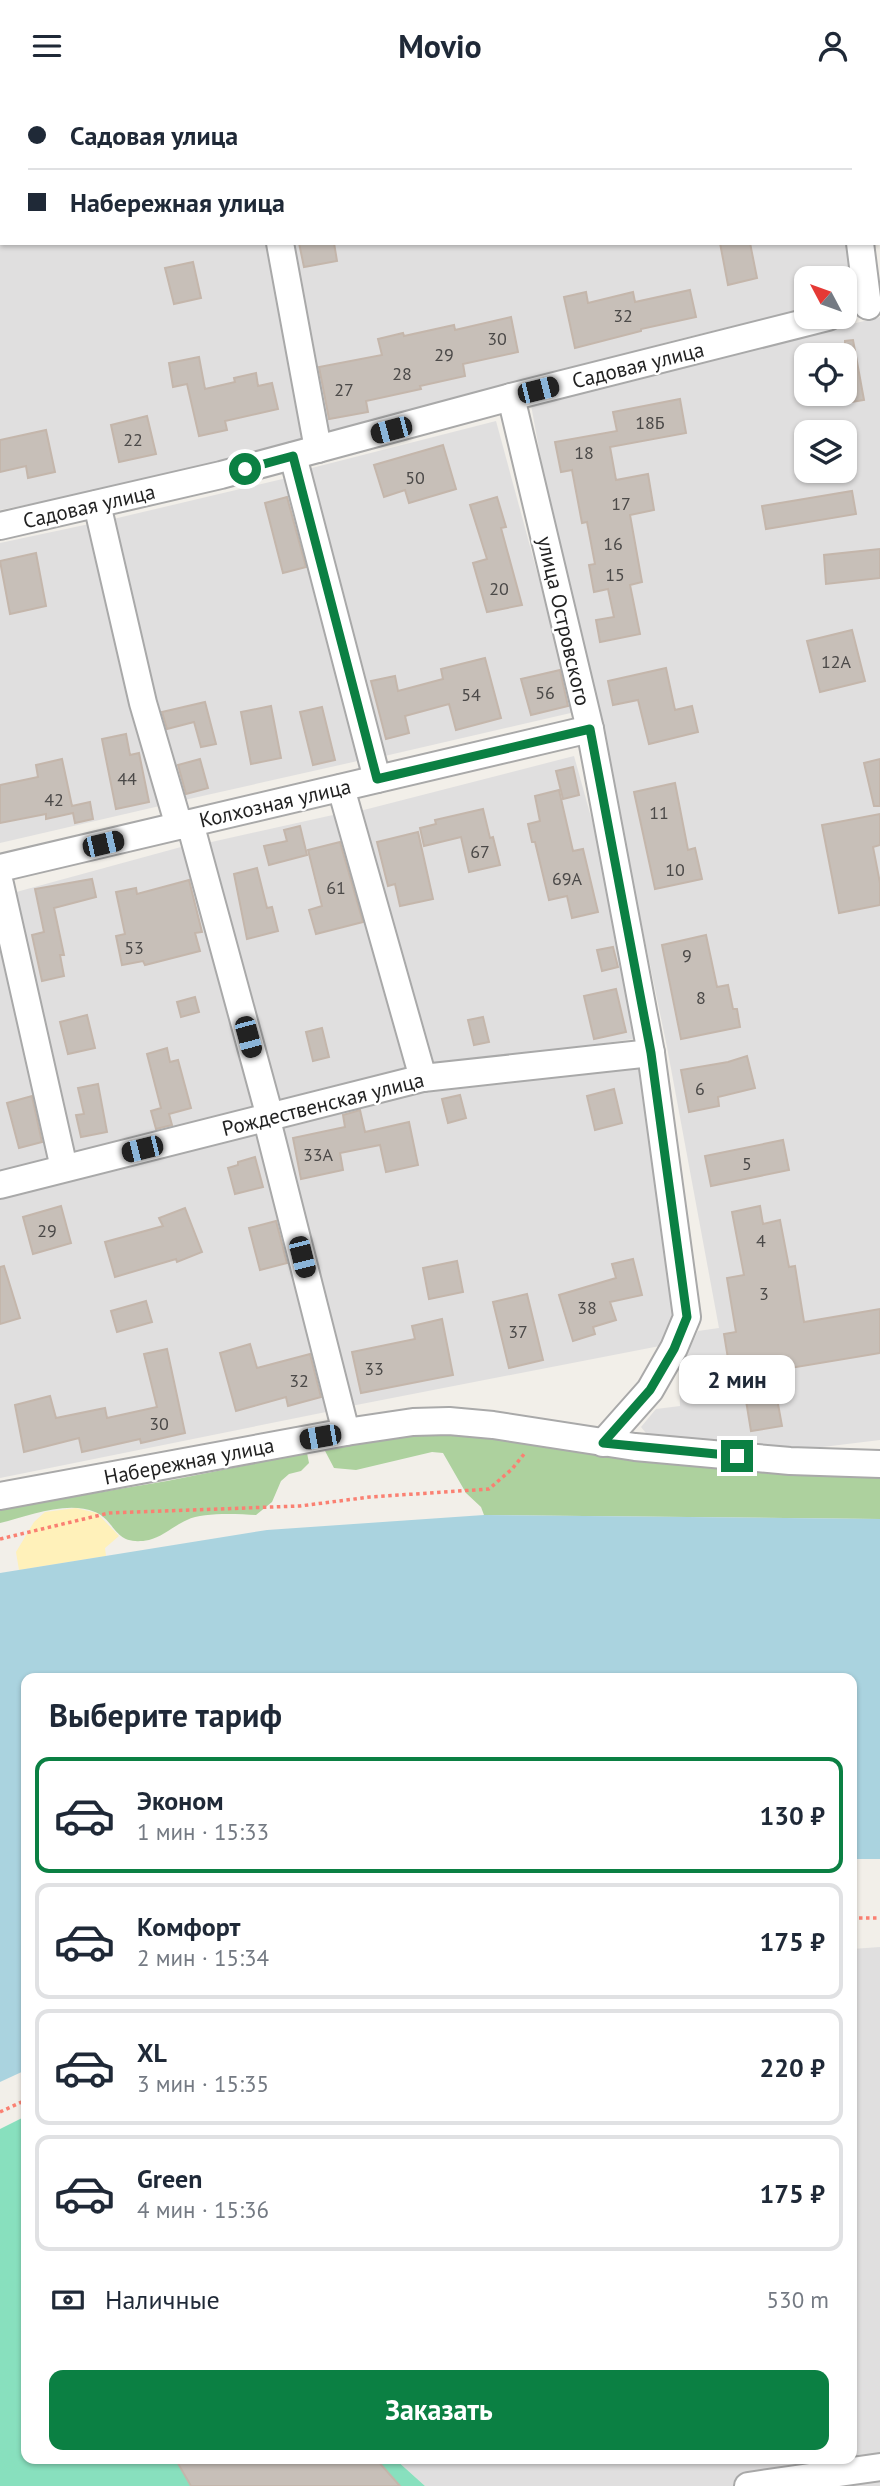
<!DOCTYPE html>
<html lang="ru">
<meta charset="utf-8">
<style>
:root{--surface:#fff;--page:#f2f2f3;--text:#1f2937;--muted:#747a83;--line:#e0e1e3;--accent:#0b8043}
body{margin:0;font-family:"PT Sans",sans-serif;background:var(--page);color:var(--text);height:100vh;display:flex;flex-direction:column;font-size:26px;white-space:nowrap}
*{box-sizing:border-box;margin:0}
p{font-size:23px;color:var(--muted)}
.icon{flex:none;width:38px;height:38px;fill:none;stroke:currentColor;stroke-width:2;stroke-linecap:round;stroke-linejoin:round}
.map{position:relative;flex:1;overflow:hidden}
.side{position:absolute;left:21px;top:1582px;width:836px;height:791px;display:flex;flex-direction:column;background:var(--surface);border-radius:14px;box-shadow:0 2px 5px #0004}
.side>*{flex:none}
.guide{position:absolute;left:0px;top:0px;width:880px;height:154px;box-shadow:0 2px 5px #0004;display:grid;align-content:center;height:154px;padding:0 28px;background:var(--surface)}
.needle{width:46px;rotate:311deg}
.buttons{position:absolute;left:794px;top:175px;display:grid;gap:14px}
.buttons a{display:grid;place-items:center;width:63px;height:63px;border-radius:14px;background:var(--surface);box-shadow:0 2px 5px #0004;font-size:35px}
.end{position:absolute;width:32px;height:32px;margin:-16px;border:9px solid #0b8043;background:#fff;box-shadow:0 0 0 4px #fff}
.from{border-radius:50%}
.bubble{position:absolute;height:49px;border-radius:14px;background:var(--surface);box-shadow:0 2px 5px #0004;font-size:23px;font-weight:700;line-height:49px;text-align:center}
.car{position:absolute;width:21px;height:42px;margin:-21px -10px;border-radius:9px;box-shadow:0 0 5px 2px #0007;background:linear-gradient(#222 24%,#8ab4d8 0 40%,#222 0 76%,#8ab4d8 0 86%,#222 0)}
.guide b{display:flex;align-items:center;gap:24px;height:66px;font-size:26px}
.guide b+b{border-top:2px solid var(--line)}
.guide i{width:18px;height:18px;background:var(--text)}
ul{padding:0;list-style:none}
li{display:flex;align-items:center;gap:21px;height:116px;margin:0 14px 10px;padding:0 14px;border:4px solid var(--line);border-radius:14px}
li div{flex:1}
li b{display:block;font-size:26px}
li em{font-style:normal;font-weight:700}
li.selected{border-color:var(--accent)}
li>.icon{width:63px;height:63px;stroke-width:1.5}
h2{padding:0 28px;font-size:32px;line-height:84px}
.pay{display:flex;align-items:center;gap:18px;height:77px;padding:0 28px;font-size:26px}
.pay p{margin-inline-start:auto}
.primary-button{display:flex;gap:14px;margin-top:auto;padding:14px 28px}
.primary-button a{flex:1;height:80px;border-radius:14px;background:var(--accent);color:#fff;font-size:28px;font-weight:700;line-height:80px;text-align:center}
header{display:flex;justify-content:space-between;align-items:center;height:91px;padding:0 28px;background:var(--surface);font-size:32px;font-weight:700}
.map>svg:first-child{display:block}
</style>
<header><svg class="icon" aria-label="menu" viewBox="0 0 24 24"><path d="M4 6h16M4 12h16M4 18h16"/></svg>Movio<svg class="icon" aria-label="person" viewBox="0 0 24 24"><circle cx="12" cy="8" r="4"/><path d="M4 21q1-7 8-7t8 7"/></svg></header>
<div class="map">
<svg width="880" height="2395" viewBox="0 0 880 2395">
<rect width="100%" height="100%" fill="#f2efe9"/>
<!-- residential -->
<g fill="#e0dfdf" fill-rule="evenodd">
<path d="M0,0H246V2H2V152H273L308,352L126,394L0,419Z"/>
<path d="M259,0H838L831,2Z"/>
<path d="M287,152H854L859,183L846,207L845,187H807V217L675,249L322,345Z"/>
<path d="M880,226V1349L798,1359L650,1347L641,1336L656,1318L680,1315L679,1279L698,1240L719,1237L667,956L599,629L544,385L531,314ZM807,264H845V303H807ZM807,341H845V380H807Z"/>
<path d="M496,330L575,621L376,667L304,379Z"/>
<path d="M291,386L362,669L180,710L109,429Z"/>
<path d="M94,432L164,714L0,752V452Z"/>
<path d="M574,665L596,744L640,947L428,978L356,721Z"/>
<path d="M342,722L414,981L278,1017L207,752Z"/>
<path d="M192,753L263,1021L73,1069L9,803Z"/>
<path d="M0,811L54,1063L48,1075L0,1087Z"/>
<path d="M634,972L647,981L677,1229L670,1253L346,1316L274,1039L283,1029L413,1001Z"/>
<path d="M258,1040L331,1320L0,1387V1104Z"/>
<path d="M880,1856V2395H425L395,2368H852V1858Z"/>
</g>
<!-- forest -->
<g fill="#add19e">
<path d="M426,1340L492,1343L653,1371L802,1385L880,1384V1428L484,1424L481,1416L466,1402L443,1362L432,1361L356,1379L334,1377L324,1358Z"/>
<path d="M307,1362L309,1372L301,1380L289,1383L281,1390L272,1411L256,1424C237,1423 203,1421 187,1429C175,1434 162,1446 149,1449C113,1456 117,1430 95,1421C67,1409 28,1425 0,1432V1418L167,1390Z"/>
</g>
<!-- sand -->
<path fill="#fff1ba" d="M76,1417L97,1422L119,1445L105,1457L106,1465L19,1479L16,1461L34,1431L45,1421Z"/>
<!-- pitch -->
<path fill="#88e0be" d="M26,2025V2368H395L425,2395H0V2038Z"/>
<!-- water -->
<path fill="#aad3df" d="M484,1424L880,1428V1768H852V1587H26V1979L0,1991V1482L267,1439Z"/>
<!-- building -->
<g fill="#c7bfb8" stroke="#c4b6ab" stroke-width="2">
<path d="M299,152H334L337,170L304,176Z"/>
<path d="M720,152H750L757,187L728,194Z"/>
<path d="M193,171L201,207L174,213L165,177Z"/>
<path d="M690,199L696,226L641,238V240L575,257L564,206L586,201L588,212L633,201L635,211Z"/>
<path d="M511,226L518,261L463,273L465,285L420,295L421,298L366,310L368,321L329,328L319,276L382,264L378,248L403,242L404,245L454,234L455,239Z"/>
<path d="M853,249L864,309L845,312V250Z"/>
<path d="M199,266L205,298L235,291L234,287L256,282L258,295L272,292L278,318L225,330L227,339L199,345L187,293L173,296L169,272Z"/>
<path d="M680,308L686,342L610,356L616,389L648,383L654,419L630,424L642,491L630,494L640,543L600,551L596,529L614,526L608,498L594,501L589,474L595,473L587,431L582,432L572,379L561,381L555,351L617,340L613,321Z"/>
<path d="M147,325L156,363L119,371L111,334Z"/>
<path d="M46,339L55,381L28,387L26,375L0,381V349Z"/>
<path d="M443,354L456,398L409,412L405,399L384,406L374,374Z"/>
<path d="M852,400L856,423L766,438L762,415Z"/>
<path d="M287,406L306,476L283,482L265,412Z"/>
<path d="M497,406L506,436L501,437L522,514L487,521L473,472L487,468L470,414Z"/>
<path d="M880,458V487L826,493L824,464Z"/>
<path d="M36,462L46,515L10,523L0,470Z"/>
<path d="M852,539L865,590L820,601L807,550Z"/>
<path d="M485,567L501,627L456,639L449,613L405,625L409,642L386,648L371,590L395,585L398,600L443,588L441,578Z"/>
<path d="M666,577L675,619L692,615L698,641L649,653L638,609L613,614L608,590Z"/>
<path d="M560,579L568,615L531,624L521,588Z"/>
<path d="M205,611L216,653L201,656L194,631L167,638L162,621Z"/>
<path d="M271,615L281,667L251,673L241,621Z"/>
<path d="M322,616L335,669L313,674L300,621Z"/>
<path d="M126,643L130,664L139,662L149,711L116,718L102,648Z"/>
<path d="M62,668L72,715L90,711L93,728L75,732L73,722L46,728V723L0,732V694L38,686L36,674Z"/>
<path d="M200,668L208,697L186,703L178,674Z"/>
<path d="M880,668V715H874L864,672Z"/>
<path d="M573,676L579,704L563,708L556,680Z"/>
<path d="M675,692L688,759L695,757L702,788L655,798L634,701Z"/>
<path d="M559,699L573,760L583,758L598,821L572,827L567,805L549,809L535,751H532L528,733L540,730L535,705Z"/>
<path d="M483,718L490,747L493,746L500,774L469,781L461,746L424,755L420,737L436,733L435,729Z"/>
<path d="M880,723V754L873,756L880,792V814L839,822L822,734Z"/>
<path d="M300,735L307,764L269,774L264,755L287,750L284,739Z"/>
<path d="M418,741L433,808L400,815L395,793L388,795L377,751Z"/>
<path d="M340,751L363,831L316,843L309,819L322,815L308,759Z"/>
<path d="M257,777L267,817L272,816L278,840L247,848L234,783Z"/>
<path d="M92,788L96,806L54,817L64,864H60L64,885L42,890L32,844L44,841L35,798Z"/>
<path d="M189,789L202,841L195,842L200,860L145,874L143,870L122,874L116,845L125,843L116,801L136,797L137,803Z"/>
<path d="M706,844L717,896L728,894L733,918H737L740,936L681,948L662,854Z"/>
<path d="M613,856L618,876L602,880L597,859Z"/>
<path d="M616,898L626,941L594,948L584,905Z"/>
<path d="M195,906L199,921L181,926L177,911Z"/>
<path d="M87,924L95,957L68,963L60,931Z"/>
<path d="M483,926L489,951L474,954L468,929Z"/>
<path d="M322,937L329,966L313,970L306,941Z"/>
<path d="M167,957L170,971L178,969L191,1017L169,1023L172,1034L156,1038L151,1020L161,1017L147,963Z"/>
<path d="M747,965L755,997L718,1006L719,1015L689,1021L681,979L728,971Z"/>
<path d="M98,993L107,1041L81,1046L76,1024L84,1023L78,997Z"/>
<path d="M614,998L622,1032L595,1039L587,1005Z"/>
<path d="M460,1004L466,1027L448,1032L442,1008Z"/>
<path d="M32,1005L42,1051L19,1057L7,1012Z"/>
<path d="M360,1019L365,1041L409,1031L418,1074L386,1081L380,1054L340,1062L343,1079L301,1088L293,1047L345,1036L343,1024Z"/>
<path d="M783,1049L789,1079L711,1095L705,1065Z"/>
<path d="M255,1066L263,1096L235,1103L228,1077L238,1074V1071Z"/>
<path d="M61,1115L71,1152L33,1163L23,1126Z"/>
<path d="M760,1115L763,1133L780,1129L789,1176L795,1175L804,1231L880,1218V1262L772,1280L782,1335L751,1340L742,1285L731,1286L724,1243L736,1241L727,1187L744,1184L732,1121Z"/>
<path d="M185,1117L202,1161L177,1171L176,1168L115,1186L105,1151L163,1135L159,1127Z"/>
<path d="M276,1130L287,1172L260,1179L249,1137Z"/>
<path d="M633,1168L642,1204L610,1211L616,1229L593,1236L595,1243L573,1250L559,1204L616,1187L612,1173Z"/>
<path d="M457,1170L463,1201L429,1208L423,1177Z"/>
<path d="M4,1175L20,1227L0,1233V1176Z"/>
<path d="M527,1203L543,1269L509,1277L493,1211Z"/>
<path d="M146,1210L152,1231L117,1241L111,1220Z"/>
<path d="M442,1228L453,1284L361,1302L352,1261L415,1248L412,1235Z"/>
<path d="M250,1253L257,1277L310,1263L321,1306L288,1315L286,1306L236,1320L220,1262Z"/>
<path d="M167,1258L185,1342L141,1352L140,1348L82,1361L79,1347L24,1361L15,1314L50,1305L56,1327L105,1317L107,1327L157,1316L144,1263Z"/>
<path d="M189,2368H376L400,2395H191L176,2369Z"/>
</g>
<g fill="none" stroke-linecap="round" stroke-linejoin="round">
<defs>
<g id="minor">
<path d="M252,0V2"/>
<path d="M840,0V2"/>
<path d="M280,152L318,358"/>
<path d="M860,152L868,215"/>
<path d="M511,306L590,638L651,962L687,1226L674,1257L650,1299L603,1352"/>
<path d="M293,365L377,688"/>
<path d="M97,413L143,612L179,735"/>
<path d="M0,435L221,384L511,306L828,226"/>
<path d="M341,697L423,987"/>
<path d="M190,732L270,1026L269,1037L346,1341"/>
<path d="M0,777L590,638"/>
<path d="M0,793L64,1077"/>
<path d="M0,1094L423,987L651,962"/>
<path d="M0,1405L346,1341L413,1331L449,1330L493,1334L635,1356L790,1370L880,1373"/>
<path d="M748,2395L880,2376"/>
</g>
</defs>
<!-- minor casing -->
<use href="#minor" stroke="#a9a9a9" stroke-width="30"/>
<!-- path -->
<g stroke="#fa8072" stroke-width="3.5" stroke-dasharray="3.5 3.5" stroke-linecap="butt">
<path d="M0,1448L109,1422L300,1415L370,1406L489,1398L512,1378L525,1362"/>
<path d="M852,1827H880"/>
<path d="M0,2021L26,2009"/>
</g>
<!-- minor -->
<use href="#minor" stroke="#fff" stroke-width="26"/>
</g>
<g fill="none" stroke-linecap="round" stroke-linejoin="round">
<!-- route -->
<path stroke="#0b8043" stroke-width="9" d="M245,378L293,365L377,688L590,638L651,962L687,1226L674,1258L650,1299L603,1352L737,1365"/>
</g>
<g text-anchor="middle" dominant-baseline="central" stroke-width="5" stroke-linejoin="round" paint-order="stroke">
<!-- number labels -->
<g font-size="18" fill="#4b4948">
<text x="623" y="224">32</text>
<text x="497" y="247">30</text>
<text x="444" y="263">29</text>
<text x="402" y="282">28</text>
<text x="344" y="298">27</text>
<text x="650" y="331">18Б</text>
<text x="133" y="348">22</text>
<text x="584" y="361">18</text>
<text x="415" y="386">50</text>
<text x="621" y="412">17</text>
<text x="613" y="452">16</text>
<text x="615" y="483">15</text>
<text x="499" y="497">20</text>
<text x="836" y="570">12А</text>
<text x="545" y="601">56</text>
<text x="471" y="603">54</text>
<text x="127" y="687">44</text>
<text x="54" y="708">42</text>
<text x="659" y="721">11</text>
<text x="480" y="760">67</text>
<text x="675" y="778">10</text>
<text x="567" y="787">69А</text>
<text x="336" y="796">61</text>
<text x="134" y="856">53</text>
<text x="687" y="864">9</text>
<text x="701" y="906">8</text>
<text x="700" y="997">6</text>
<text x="318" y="1063">33А</text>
<text x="747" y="1072">5</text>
<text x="47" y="1139">29</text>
<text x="761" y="1149">4</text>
<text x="764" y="1202">3</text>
<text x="587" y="1216">38</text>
<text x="518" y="1240">37</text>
<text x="374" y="1277">33</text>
<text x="299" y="1289">32</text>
<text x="159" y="1332">30</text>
</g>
<!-- street labels -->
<g font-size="21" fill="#222" stroke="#fff">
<text transform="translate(638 274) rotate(-14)">Садовая улица</text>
<text transform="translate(89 415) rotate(-13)">Садовая улица</text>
<text transform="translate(564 530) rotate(77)">улица Островского</text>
<text transform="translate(275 712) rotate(-13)">Колхозная улица</text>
<text transform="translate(323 1013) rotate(-14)">Рождественская улица</text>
<text transform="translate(189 1370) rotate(-11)">Набережная улица</text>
</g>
</g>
</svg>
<div class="buttons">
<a><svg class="needle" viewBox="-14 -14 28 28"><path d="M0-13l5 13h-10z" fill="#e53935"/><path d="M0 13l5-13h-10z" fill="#747a83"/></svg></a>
<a><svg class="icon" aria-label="locate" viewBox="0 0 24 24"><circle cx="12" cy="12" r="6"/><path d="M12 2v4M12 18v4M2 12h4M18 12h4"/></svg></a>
<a><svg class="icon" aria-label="layers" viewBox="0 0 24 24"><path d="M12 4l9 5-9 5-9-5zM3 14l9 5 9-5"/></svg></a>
</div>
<i class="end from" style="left:245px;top:378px"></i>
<i class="end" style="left:737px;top:1365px"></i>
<div class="bubble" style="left:679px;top:1264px;width:116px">2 мин</div>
<i class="car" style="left:538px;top:299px;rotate:76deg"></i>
<i class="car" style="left:391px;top:339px;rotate:255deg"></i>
<i class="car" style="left:103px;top:753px;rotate:77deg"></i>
<i class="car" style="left:248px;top:946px;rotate:165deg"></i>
<i class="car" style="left:142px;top:1058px;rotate:256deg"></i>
<i class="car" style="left:302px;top:1166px;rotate:166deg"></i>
<i class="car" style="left:320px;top:1346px;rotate:260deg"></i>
<div class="guide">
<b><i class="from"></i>Садовая улица</b>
<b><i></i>Набережная улица</b>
</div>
<section class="side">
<h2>Выберите тариф</h2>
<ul>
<li class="selected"><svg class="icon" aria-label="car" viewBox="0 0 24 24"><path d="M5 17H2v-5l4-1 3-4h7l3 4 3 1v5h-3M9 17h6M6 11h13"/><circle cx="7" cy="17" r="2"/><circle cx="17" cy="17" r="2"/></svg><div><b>Эконом</b><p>1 мин · 15:33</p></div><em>130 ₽</em></li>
<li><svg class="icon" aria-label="car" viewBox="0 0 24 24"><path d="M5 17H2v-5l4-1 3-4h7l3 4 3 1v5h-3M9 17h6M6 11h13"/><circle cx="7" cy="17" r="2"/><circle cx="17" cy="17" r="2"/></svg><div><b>Комфорт</b><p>2 мин · 15:34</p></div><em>175 ₽</em></li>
<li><svg class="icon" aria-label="car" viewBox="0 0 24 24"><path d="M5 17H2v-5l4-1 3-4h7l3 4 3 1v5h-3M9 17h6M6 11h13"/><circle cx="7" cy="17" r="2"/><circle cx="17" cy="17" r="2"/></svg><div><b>XL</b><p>3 мин · 15:35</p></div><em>220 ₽</em></li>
<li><svg class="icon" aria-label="car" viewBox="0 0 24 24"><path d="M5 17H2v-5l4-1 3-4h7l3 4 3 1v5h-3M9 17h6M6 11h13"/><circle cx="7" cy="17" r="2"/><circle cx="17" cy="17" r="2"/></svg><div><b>Green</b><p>4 мин · 15:36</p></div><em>175 ₽</em></li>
</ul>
<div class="pay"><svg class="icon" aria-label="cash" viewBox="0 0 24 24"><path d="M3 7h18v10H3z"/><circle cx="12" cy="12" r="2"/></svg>Наличные<p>530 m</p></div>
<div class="primary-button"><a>Заказать</a></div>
</section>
</div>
